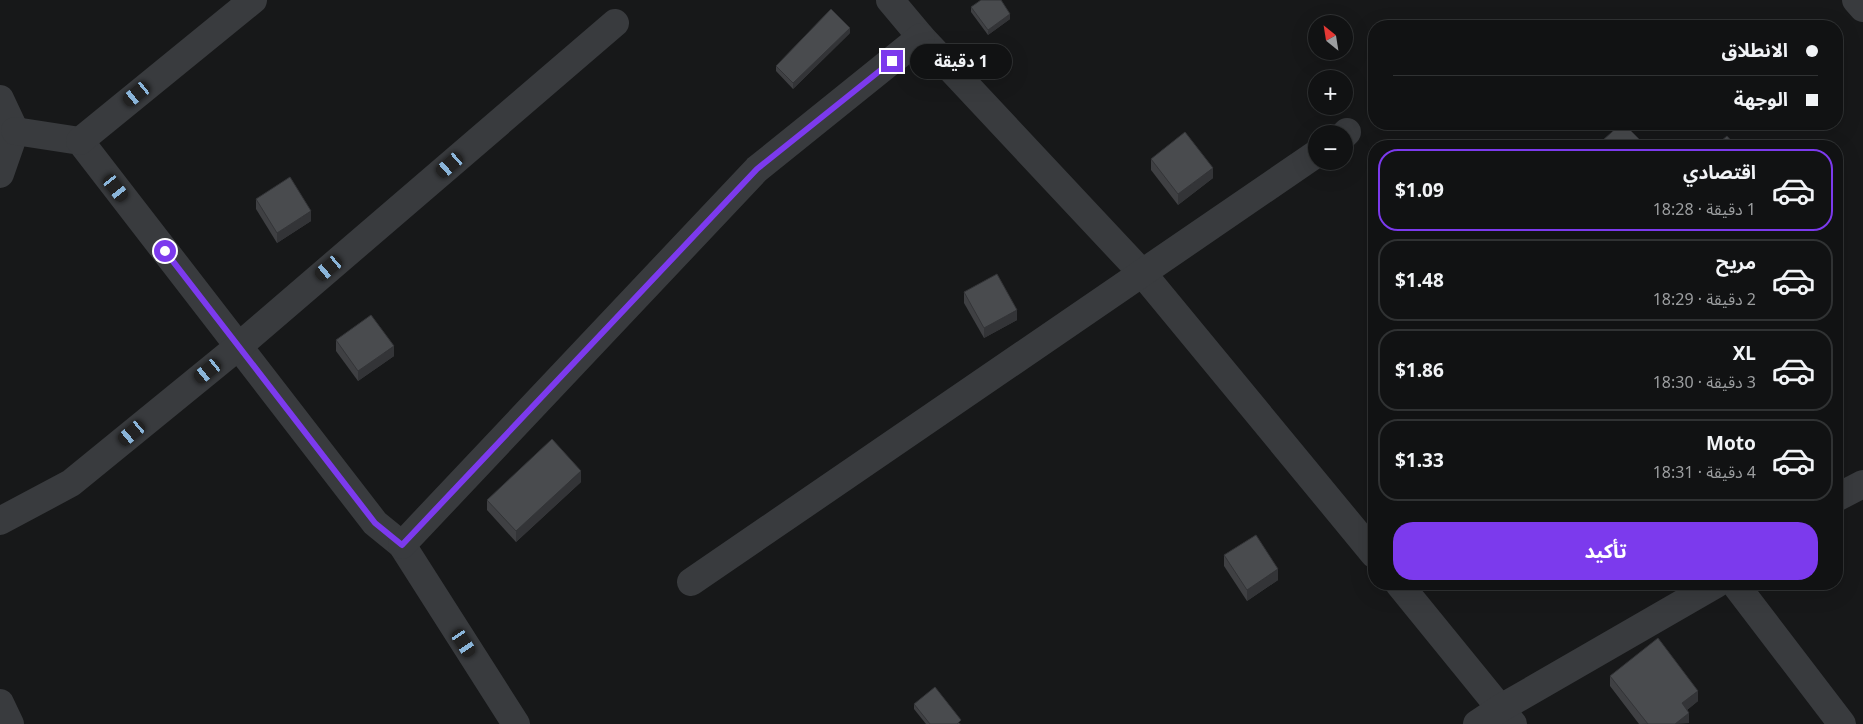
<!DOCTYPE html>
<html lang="ar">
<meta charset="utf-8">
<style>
:root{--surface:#111213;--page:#1e2021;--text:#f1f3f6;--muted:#9c9ea0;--line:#303233;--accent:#7c3aed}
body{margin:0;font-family:"Noto Sans","Noto Sans Arabic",sans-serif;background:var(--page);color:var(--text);direction:rtl;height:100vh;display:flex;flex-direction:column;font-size:19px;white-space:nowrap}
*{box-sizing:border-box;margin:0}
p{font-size:16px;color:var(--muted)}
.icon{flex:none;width:28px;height:28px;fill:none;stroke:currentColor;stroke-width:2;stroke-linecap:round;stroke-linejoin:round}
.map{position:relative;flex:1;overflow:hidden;direction:ltr}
.sheet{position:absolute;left:1368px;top:140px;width:475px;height:450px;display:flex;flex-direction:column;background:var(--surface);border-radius:20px;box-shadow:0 5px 20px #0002,0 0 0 1px var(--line);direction:rtl}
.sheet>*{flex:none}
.guide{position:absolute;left:1368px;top:20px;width:475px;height:110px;border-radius:20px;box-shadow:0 5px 20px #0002,0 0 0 1px var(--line);direction:rtl;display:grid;align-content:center;height:110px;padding:0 25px;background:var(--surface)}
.needle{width:32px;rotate:330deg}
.tools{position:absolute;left:1308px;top:15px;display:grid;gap:10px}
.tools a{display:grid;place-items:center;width:45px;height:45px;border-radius:50%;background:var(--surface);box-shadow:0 5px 20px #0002,0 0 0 1px var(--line);font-size:25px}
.end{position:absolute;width:22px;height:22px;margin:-11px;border:6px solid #7c3aed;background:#fff;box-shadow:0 0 0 2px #fff}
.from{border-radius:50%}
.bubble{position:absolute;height:35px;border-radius:18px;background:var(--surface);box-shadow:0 5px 20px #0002,0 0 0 1px var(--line);font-size:16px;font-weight:700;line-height:35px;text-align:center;direction:rtl}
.car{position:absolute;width:15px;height:30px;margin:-15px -8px;border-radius:6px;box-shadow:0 0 4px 1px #0007;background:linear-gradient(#222 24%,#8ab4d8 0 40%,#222 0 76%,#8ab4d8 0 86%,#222 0)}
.guide b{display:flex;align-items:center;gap:18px;height:48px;font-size:19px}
.guide b+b{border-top:1px solid var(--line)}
.guide i{width:12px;height:12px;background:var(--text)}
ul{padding:9px 0 0;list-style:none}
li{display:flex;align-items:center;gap:15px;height:82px;margin:0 10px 8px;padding:0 15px;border:2px solid var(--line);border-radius:20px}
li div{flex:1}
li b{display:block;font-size:19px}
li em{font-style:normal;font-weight:700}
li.on{border-color:var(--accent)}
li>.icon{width:45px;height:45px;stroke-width:1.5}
.button{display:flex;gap:10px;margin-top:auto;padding:10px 25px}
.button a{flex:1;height:58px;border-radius:20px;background:var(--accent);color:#fff;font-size:20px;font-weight:700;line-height:58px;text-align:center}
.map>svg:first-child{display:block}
</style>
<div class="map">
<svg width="1863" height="724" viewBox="0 0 1863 724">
<rect width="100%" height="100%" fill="#171819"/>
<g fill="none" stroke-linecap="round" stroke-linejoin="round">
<!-- minor -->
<g stroke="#393b3e" stroke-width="28">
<path d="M890,0L921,37L1143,274L1374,554"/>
<path d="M1856,0L1863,8"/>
<path d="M0,99L15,131L0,174"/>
<path d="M15,131L80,141L375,523L402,545L516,724"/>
<path d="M1344,135L1347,132"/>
<path d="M80,141L253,0"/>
<path d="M1836,498L1863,484"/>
<path d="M0,521L71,483L239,346L615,23"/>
<path d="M402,545L757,169L921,37"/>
<path d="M691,582L1316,154"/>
<path d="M1399,584L1513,724"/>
<path d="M1735,584L1842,724"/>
<path d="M0,703L10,724"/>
<path d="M1477,724L1501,708L1716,584"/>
</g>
</g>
<!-- wall -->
<g fill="#3f4043">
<path d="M971,7L1010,19L988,35L971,12Z"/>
<path d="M850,33L793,89L776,71V66Z"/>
<path d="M1603,140L1646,146H1605L1603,145Z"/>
<path d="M1151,159L1213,178L1178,205L1151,170Z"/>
<path d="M256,199L311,221L277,243L256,209Z"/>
<path d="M964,292L1017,320L984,338L964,303Z"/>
<path d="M336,340L394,356L358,381L336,351Z"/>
<path d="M581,482L516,542L487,510V500Z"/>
<path d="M1224,555L1278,580L1247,601L1224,566Z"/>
<path d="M1610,676L1698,701L1687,710L1689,723L1639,724L1610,686Z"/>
<path d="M914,704L961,724H926L914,709Z"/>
</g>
<!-- shaded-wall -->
<g fill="#333437">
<path d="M1010,14V19L988,35V30Z"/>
<path d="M850,28V33L793,89V83Z"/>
<path d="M1213,168V178L1178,205V194Z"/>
<path d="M311,211V221L277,243V233Z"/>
<path d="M1017,310V320L984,338V328Z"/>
<path d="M394,346V356L358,381V371Z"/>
<path d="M581,471V482L516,542V531Z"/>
<path d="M1278,569V580L1247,601V590Z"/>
<path d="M1698,691V701L1682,714V703Z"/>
<path d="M1689,713V723L1675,724Z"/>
</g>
<!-- building -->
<g fill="#494b4e" stroke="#333437">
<path d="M981,0H1001L1010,14L988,30L971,7Z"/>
<path d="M831,9L850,28L793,83L776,66Z"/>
<path d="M1621,124H1624L1646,146H1610L1603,140Z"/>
<path d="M1185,132L1213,168L1178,194L1151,159Z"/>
<path d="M1727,136L1736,146H1715Z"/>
<path d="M290,177L311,211L277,233L256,199Z"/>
<path d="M997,274L1017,310L984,328L964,292Z"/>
<path d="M371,315L394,346L358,371L336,340Z"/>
<path d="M552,439L581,471L516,531L487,500Z"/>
<path d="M1256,535L1278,569L1247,590L1224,555Z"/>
<path d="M1658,638L1698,691L1682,703L1689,713L1675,724H1648L1610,676Z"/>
<path d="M935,687L961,720L957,724H930L914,704Z"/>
</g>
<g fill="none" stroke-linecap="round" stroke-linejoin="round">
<!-- route -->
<path stroke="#7c3aed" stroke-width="6" d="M165,251L375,523L402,545L757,169L892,61"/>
</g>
</svg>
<div class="tools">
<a><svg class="needle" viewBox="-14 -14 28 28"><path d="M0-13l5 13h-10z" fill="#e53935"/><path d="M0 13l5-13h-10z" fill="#9c9ea0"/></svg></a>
<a>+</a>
<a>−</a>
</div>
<i class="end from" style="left:165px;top:251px"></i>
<i class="end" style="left:892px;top:61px"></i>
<div class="bubble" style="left:910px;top:44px;width:102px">1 دقيقة</div>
<i class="car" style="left:137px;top:94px;rotate:231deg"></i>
<i class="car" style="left:450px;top:165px;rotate:229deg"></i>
<i class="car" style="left:116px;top:188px;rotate:142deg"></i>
<i class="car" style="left:329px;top:268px;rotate:230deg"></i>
<i class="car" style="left:208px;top:371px;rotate:231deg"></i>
<i class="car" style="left:132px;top:433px;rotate:230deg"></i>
<i class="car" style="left:464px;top:643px;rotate:147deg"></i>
<div class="guide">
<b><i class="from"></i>الانطلاق</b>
<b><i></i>الوجهة</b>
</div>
<section class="sheet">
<ul>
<li class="on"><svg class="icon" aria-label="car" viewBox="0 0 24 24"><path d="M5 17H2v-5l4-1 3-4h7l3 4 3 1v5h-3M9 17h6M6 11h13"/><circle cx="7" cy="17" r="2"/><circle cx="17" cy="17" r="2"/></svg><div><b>اقتصادي</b><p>1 دقيقة · 18:28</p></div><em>$1.09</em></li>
<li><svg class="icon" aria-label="car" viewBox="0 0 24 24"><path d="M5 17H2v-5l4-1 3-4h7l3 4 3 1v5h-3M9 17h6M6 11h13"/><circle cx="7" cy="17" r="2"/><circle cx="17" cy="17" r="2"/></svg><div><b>مريح</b><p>2 دقيقة · 18:29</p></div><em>$1.48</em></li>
<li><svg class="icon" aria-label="car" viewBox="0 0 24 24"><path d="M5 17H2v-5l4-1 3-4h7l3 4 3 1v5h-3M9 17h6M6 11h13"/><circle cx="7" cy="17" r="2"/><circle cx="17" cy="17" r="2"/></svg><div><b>XL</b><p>3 دقيقة · 18:30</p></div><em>$1.86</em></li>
<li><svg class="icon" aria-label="car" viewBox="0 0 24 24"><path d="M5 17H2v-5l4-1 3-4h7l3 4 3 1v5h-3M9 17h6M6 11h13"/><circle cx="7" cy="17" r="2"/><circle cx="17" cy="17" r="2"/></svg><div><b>Moto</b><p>4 دقيقة · 18:31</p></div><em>$1.33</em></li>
</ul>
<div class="button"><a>تأكيد</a></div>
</section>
</div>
